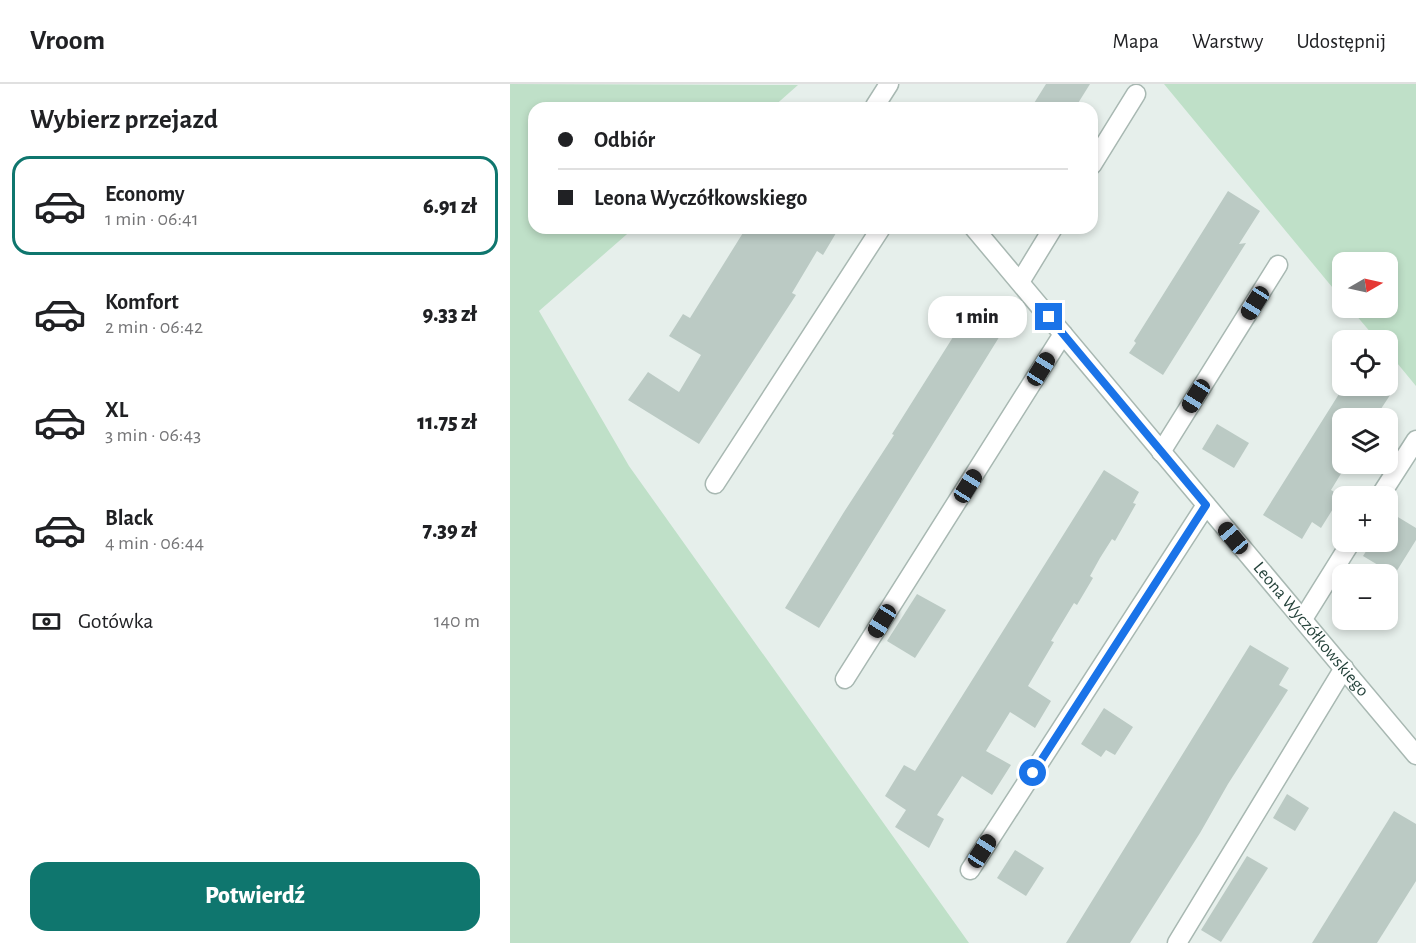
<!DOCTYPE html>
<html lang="pl">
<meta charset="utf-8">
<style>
:root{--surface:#fff;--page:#f2f2f2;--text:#202124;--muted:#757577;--line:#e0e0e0;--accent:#0f766e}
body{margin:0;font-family:"Alegreya Sans",sans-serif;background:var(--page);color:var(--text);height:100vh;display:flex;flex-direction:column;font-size:22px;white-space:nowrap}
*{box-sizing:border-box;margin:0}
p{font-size:20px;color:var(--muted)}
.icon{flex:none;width:33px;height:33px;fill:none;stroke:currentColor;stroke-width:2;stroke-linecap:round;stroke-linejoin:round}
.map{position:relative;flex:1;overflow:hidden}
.sheet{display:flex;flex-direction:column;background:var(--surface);width:510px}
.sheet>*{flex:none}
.hud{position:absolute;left:18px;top:18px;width:570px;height:132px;border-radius:18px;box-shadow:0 3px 9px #0003;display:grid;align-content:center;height:132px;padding:0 30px;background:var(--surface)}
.needle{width:39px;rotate:81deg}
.controls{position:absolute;left:822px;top:168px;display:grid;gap:12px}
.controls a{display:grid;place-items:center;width:66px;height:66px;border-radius:12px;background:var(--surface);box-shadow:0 3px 9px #0003;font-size:30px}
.end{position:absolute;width:27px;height:27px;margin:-14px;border:8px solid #1a73e8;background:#fff;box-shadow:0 0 0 3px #fff}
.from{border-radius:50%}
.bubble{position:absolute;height:42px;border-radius:18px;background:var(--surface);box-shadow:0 3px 9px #0003;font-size:20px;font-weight:800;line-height:42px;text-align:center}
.car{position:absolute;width:18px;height:36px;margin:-18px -9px;border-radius:8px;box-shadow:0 0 4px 2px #0007;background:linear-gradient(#222 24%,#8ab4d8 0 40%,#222 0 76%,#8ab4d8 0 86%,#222 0)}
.hud b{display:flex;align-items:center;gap:21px;height:57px;font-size:22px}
.hud b+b{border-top:2px solid var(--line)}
.hud i{width:15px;height:15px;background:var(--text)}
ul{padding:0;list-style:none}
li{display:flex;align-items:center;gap:18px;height:99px;margin:0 12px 9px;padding:0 18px;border:3px solid transparent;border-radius:18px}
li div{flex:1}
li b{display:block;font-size:22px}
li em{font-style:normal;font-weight:800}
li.selected{border-color:var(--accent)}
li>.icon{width:54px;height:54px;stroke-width:1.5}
h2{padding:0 30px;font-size:27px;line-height:72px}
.pay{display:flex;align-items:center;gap:15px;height:66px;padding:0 30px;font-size:22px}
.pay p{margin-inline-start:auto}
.button{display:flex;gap:12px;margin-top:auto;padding:12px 30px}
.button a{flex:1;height:69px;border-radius:18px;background:var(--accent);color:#fff;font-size:24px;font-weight:800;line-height:69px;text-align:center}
header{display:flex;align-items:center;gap:36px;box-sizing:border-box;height:84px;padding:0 30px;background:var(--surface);border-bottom:2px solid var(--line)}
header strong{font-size:28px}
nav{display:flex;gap:33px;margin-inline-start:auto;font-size:21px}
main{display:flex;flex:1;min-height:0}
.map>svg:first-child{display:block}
</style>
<header>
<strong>Vroom</strong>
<nav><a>Mapa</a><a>Warstwy</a><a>Udostępnij</a></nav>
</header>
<main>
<section class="sheet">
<h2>Wybierz przejazd</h2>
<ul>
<li class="selected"><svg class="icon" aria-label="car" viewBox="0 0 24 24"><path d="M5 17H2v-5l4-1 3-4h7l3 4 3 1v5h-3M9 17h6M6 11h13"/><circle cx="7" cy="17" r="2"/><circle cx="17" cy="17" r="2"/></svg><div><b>Economy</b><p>1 min · 06:41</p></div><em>6.91 zł</em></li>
<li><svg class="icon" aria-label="car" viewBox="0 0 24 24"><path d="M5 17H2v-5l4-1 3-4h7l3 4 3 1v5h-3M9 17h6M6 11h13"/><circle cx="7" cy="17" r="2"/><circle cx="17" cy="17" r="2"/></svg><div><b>Komfort</b><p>2 min · 06:42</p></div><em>9.33 zł</em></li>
<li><svg class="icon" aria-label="car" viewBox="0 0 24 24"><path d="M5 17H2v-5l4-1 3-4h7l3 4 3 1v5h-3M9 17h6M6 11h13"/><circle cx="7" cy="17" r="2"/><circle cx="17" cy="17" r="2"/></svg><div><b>XL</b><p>3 min · 06:43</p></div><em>11.75 zł</em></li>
<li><svg class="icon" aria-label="car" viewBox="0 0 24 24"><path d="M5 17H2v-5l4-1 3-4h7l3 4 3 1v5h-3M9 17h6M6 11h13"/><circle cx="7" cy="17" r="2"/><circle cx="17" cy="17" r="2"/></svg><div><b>Black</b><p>4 min · 06:44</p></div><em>7.39 zł</em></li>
</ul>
<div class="pay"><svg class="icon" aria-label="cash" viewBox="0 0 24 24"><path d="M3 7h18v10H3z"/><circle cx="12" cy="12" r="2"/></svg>Gotówka<p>140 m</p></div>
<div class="button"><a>Potwierdź</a></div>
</section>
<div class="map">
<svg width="906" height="859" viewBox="0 0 906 859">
<rect width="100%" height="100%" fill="#e6efeb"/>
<!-- green -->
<g fill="#bfe0c8">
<path d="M0,0L288,1L262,24H24V144H124L29,227L119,382L459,859H0Z"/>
<path d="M654,0H906V302L878,268V256H867L840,224H878V178H832V215Z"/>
</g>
<!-- building -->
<g fill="#bbcac4">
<path d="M536,0H580L565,24H521Z"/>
<path d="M718,107L750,127L729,160L736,159L653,291L619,269L626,259L624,257Z"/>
<path d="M236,144H329L313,171L307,167L282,209L286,211L189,360L118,316L138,288L169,308L191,271L159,252L173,230L180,234Z"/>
<path d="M468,224L496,242L309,544L275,524L334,428L384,351L382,350L455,234L460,237Z"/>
<path d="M834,302H886L865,334H832V388L821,406L831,412L811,444L802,438L792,455L753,431Z"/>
<path d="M707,340L739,359L724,384L692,365Z"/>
<path d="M594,386L629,408L623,419L626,420L605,457L602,455L590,474L580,492L583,494L567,521L564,519L541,557L544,558L518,602L541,617L525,644L500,628L476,667L501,681L482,711L452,692L427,731L434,735L419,764L385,743L396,726L375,712L394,681L405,687Z"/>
<path d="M878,427L906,444V456L878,501V487L853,472L862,458H878Z"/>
<path d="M407,510L436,526L405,574L377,557Z"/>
<path d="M740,561L779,584L769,601L778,606L718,700L690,749L620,859H556Z"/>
<path d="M594,624L623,643L605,671L596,666L591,673L571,660Z"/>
<path d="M777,710L799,724L785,747L763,734Z"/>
<path d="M884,727L906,740V797L867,859H802Z"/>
<path d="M505,766L534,784L516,812L487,794Z"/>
<path d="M737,772L758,784L711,858L691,846Z"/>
</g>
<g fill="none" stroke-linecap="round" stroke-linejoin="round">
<defs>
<g id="minor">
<path d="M365,22L379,0"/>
<path d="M582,81L626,10"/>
<path id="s1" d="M464,144L906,671"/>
<path d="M510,198L543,144"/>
<path d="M651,368L768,181"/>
<path d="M205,400L371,144"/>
<path d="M870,412L906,356"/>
<path d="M793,535L841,458"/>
<path d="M335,595L553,250"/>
<path d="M460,786L696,421"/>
<path d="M667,859L834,584"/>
</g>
</defs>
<!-- minor casing -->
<use href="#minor" stroke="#a8b8b2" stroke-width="21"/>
<!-- minor -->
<use href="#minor" stroke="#fff" stroke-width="18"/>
</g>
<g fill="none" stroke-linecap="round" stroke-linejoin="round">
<!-- route -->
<path stroke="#1a73e8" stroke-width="8" d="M523,689L696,421L539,233"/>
</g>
<g text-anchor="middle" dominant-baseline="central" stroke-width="6" stroke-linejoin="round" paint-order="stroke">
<!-- street labels -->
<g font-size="18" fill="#24423a" stroke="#f7fbf9">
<text stroke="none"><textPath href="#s1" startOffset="524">Leona Wyczółkowskiego</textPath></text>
</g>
</g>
</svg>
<div class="controls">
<a><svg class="needle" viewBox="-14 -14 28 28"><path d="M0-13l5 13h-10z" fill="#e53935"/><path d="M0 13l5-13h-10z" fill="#757577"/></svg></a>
<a><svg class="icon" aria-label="locate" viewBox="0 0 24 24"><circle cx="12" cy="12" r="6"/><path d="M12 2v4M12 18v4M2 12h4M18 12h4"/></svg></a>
<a><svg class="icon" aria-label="layers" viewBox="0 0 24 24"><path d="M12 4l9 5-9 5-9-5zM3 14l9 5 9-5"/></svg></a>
<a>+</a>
<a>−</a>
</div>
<i class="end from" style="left:523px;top:689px"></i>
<i class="end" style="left:539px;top:233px"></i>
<div class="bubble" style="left:418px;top:212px;width:99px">1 min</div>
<i class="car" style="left:745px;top:219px;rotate:212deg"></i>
<i class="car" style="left:531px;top:285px;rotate:32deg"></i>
<i class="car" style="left:686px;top:312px;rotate:212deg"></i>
<i class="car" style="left:458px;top:402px;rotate:32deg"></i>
<i class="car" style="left:723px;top:454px;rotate:320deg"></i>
<i class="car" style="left:372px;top:537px;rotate:212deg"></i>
<i class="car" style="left:472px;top:767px;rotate:33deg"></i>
<div class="hud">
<b><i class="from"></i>Odbiór</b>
<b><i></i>Leona Wyczółkowskiego</b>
</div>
</div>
</main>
